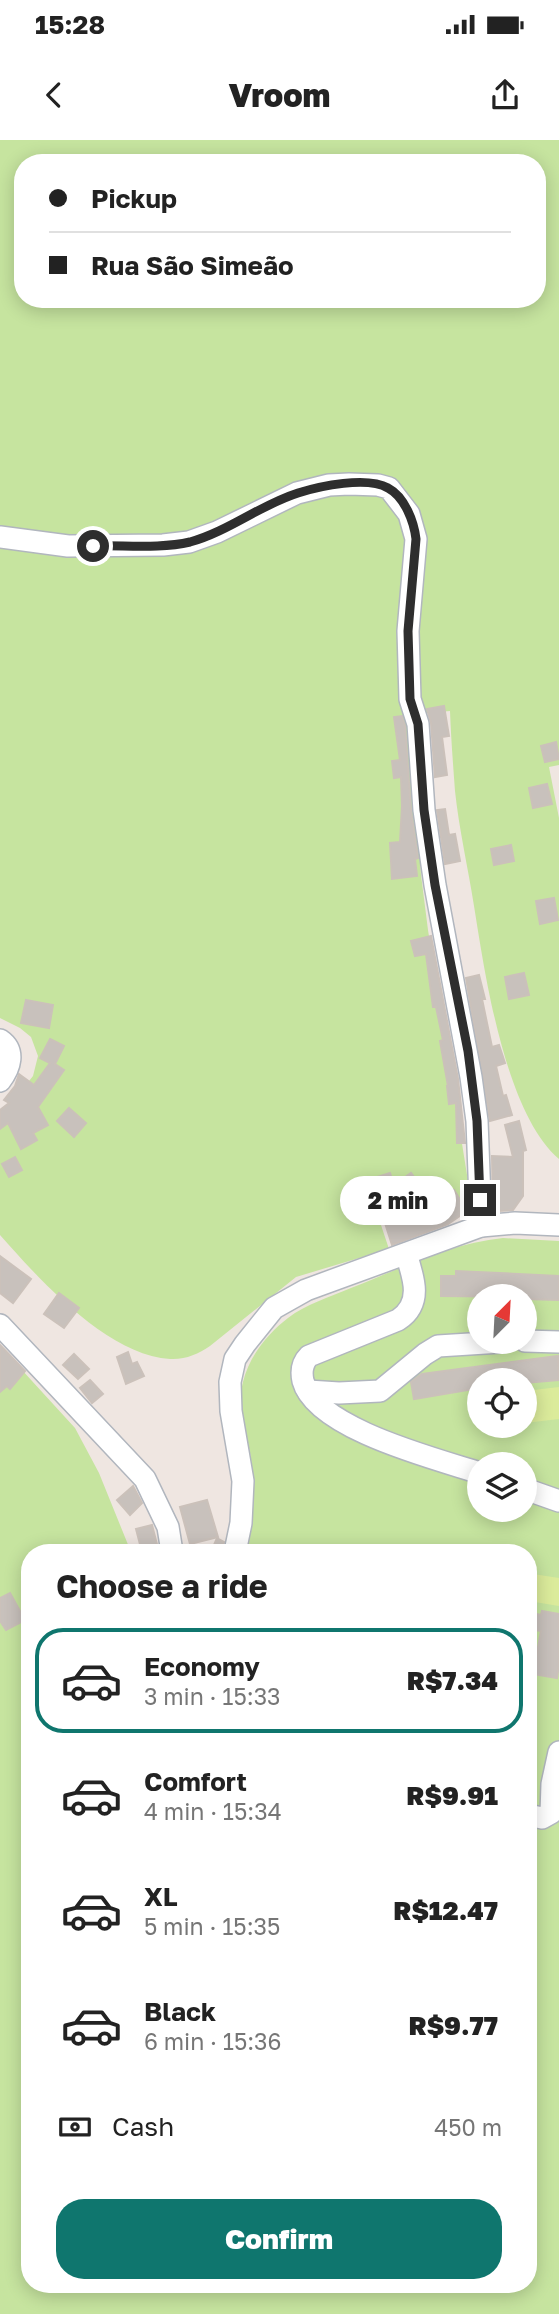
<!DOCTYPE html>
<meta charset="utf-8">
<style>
:root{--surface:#fff;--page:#f6f6f6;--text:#222;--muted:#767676;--line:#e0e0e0;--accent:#0f766e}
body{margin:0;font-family:"Golos Text",sans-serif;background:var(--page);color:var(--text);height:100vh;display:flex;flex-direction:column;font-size:26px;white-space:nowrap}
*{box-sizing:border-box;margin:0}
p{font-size:23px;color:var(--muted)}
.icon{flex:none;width:38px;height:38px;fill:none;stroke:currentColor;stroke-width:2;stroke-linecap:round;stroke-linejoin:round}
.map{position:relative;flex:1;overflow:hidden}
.sheet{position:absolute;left:21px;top:1404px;width:516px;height:749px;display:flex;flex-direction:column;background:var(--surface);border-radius:28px;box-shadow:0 4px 18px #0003}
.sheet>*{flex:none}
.top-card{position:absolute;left:14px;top:14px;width:532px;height:154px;border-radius:28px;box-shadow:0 4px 18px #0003;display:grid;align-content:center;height:154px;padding:0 35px;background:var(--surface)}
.needle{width:46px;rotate:24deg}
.tools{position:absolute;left:467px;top:1144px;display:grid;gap:14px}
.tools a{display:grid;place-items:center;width:70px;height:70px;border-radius:50%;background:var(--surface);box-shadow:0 4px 18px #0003;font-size:35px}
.end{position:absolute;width:32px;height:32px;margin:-16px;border:9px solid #2e2e2e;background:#fff;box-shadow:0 0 0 4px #fff}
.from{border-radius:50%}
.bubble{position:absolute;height:49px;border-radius:24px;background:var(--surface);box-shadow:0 4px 18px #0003;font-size:23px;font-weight:800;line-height:49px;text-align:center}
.top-card b{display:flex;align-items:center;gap:24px;height:66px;font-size:26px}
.top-card b+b{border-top:2px solid var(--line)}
.top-card i{width:18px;height:18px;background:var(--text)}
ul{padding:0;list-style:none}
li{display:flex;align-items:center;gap:21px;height:105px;margin:0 14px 10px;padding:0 21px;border:4px solid transparent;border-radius:28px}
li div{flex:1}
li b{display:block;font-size:26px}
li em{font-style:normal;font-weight:800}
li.selected{border-color:var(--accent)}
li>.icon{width:63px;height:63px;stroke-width:1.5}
h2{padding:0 35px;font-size:32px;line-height:84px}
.pay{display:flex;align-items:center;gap:18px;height:77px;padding:0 35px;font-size:26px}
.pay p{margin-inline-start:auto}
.primary-button{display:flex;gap:14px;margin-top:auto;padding:14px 35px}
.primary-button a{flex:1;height:80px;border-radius:28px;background:var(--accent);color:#fff;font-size:28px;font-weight:800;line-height:80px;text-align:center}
.status{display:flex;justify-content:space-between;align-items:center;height:49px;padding:0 35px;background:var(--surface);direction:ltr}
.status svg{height:19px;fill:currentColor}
header{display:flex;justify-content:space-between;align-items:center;height:91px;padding:0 35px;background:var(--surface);font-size:32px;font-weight:800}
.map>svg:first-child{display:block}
</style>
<div class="status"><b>15:28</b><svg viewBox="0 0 49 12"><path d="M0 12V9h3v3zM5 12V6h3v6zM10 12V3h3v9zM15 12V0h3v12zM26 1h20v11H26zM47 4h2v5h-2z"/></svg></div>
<header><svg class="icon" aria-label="back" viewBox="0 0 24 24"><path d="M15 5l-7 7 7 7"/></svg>Vroom<svg class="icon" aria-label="share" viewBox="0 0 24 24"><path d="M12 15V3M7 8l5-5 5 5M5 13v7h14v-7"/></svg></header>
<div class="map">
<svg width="559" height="2174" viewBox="0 0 559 2174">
<rect width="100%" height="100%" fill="#efe6e1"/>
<!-- green -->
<g fill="#c6e49f" fill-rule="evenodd">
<path d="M0,0H559V625L549,627L559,678V1019C505,973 485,834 474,766C468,728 459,689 455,651C453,624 451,597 450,571L408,575L421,735L428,790L471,1060L379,1079L389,1109L296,1137L210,1206C198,1214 185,1220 170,1219C107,1215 39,1139 0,1095V978L33,936L38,916L31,897L20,888L0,878ZM23,23H537V159H23Z"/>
<path d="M503,1098L559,1101V2174H0V1206L75,1288L99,1333L131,1412H30V2144H528V1412H244C247,1386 252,1359 252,1332C252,1303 235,1271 243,1242C249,1217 267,1194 288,1178C306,1164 330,1157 351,1148C400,1129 451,1103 503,1098ZM480,1157H525V1202H480ZM480,1241H525V1286H480ZM480,1325H525V1370H480Z"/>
</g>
<!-- pitch -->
<g fill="#dbeb9b">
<path d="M559,1247V1279L525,1283V1251Z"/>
<path d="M533,1434L559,1438V1466L529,1461Z"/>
</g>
<!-- building -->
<g fill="#c8c1bc" stroke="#cbc1ba" stroke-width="2">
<path d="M444,566L449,596L442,597L447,635L435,637L431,583L427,569Z"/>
<path d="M402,576L405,586L411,671L418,718L415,719L417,736L392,739L390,703L400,702L402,666L401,637L394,638L392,621L400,620L394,577Z"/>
<path d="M556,602L559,619L545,622L541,606Z"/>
<path d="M547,644L552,664L533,668L529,648Z"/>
<path d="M445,669L449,695L455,694L460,721L445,724L437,670Z"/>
<path d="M511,705L514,721L494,725L491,709Z"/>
<path d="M554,758L558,780L540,784L536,761Z"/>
<path d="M431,796L458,939L465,1003H457L456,963L449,964L447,946H448L440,901L443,900L436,867H433L426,814L415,816L411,801Z"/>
<path d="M524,833L529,855L509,859L505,837Z"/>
<path d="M479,835L485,859H482L492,907L499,905L505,923L496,926L503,956L506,955L512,975L490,981L466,838Z"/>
<path d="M26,860L53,865L49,888L21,883Z"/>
<path d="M50,899L64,906L55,924L64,930L38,967L48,985L33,993L37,1000L21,1009L8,983L0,989V970L9,963L4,960L15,946L19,934L34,945L50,923L40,918Z"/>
<path d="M69,968L86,983L74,997L57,981Z"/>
<path d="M519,981L526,1010L523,1011V1056L513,1070L499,1071L493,1068L492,1016L513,1017L505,985Z"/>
<path d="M15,1017L22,1030L9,1037L2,1024Z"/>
<path d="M390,1033L394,1045L411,1033L420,1045L432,1037L445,1057L454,1050L467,1071L448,1084L392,1105L371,1039Z"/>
<path d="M0,1116L31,1139L13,1163L0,1153Z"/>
<path d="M456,1131L559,1136V1160L525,1159V1157L441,1156V1136H456Z"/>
<path d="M59,1153L79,1168L64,1188L44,1174Z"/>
<path d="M0,1205L25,1231L10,1249L7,1246L0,1252Z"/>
<path d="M128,1212L132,1224L137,1222L144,1236L126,1244L117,1217Z"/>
<path d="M74,1214L89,1229L78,1239L63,1225Z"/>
<path d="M558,1216L559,1240L525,1243V1241H480V1248L414,1259L411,1242L422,1234Z"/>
<path d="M90,1240L103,1254L92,1263L80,1248Z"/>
<path d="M133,1346L142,1363L130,1375L117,1360Z"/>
<path d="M207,1360L218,1397L190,1404L180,1367Z"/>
<path d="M152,1385L159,1412H142L136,1389Z"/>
<path d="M217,1398L224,1402L222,1412H211Z"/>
<path d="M10,1453L25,1480L6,1490L0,1481V1458Z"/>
<path d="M542,1471L559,1474V1525L557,1538L533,1534L541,1491L528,1489V1472L541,1475Z"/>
</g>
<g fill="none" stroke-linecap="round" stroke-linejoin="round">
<defs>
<g id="minor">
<path d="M0,397L68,406L163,405L189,402L217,392L297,353L329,345L349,344L378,345L389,348L409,374L416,399L408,491L410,559L418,584L424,670L435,745L471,937L477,981L481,1086"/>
<path d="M0,900C16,911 10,928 0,941"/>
<path d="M406,1114C414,1138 423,1164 398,1180L309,1216C302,1223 301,1232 303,1241C316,1289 437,1319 480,1333"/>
<path d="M0,1185L145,1339L168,1387L172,1412"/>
<path d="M525,1201L559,1202"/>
<path d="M308,1251L339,1253L380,1251L425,1214L438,1206L501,1202"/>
<path d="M525,1349L559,1361"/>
<path d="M235,1412L241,1383L243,1341L231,1271L230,1242L235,1219L245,1204L274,1168L306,1150L481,1086L515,1083L559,1085"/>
<path d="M528,1675L542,1678L551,1673L552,1644L559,1612"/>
</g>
</defs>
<!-- minor casing -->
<use href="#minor" stroke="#b1b6be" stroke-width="24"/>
<!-- minor -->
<use href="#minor" stroke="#fff" stroke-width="21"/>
</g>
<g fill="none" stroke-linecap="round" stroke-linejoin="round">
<!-- route -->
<path stroke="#2e2e2e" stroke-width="9" d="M93,406C124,405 160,409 190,402C229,391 260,365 298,353C320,346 367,336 388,348C405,357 414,382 416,399L408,491L410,559L418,584L424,670L435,745L468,911L477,981L480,1060"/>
</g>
</svg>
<div class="tools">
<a><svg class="needle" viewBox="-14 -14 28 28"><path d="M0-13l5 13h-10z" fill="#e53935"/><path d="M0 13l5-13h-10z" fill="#767676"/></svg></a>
<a><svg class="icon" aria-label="locate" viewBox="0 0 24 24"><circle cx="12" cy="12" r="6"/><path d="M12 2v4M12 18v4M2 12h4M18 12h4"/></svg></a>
<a><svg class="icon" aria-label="layers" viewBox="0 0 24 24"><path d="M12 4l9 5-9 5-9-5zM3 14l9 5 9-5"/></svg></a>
</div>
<i class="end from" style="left:93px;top:406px"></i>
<i class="end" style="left:480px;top:1060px"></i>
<div class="bubble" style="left:340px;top:1036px;width:116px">2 min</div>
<div class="top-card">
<b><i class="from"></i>Pickup</b>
<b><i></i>Rua São Simeão</b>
</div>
<section class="sheet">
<h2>Choose a ride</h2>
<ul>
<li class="selected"><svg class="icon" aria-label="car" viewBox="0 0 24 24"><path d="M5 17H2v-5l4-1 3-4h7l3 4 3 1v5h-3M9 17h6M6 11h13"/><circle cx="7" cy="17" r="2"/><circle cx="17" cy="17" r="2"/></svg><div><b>Economy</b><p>3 min · 15:33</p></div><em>R$7.34</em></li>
<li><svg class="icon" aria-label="car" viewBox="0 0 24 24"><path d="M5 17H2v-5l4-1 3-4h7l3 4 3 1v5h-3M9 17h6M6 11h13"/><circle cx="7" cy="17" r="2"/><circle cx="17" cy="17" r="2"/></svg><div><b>Comfort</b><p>4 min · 15:34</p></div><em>R$9.91</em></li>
<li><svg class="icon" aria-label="car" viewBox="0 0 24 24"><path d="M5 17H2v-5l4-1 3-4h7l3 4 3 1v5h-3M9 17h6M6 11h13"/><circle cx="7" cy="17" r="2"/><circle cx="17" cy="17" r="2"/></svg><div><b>XL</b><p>5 min · 15:35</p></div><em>R$12.47</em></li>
<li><svg class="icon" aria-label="car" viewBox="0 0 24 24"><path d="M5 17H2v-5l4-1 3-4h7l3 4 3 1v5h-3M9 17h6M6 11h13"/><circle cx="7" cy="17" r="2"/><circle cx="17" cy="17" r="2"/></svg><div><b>Black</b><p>6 min · 15:36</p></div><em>R$9.77</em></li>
</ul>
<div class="pay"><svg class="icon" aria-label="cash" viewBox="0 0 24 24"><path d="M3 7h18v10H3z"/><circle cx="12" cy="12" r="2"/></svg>Cash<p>450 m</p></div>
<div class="primary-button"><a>Confirm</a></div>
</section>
</div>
